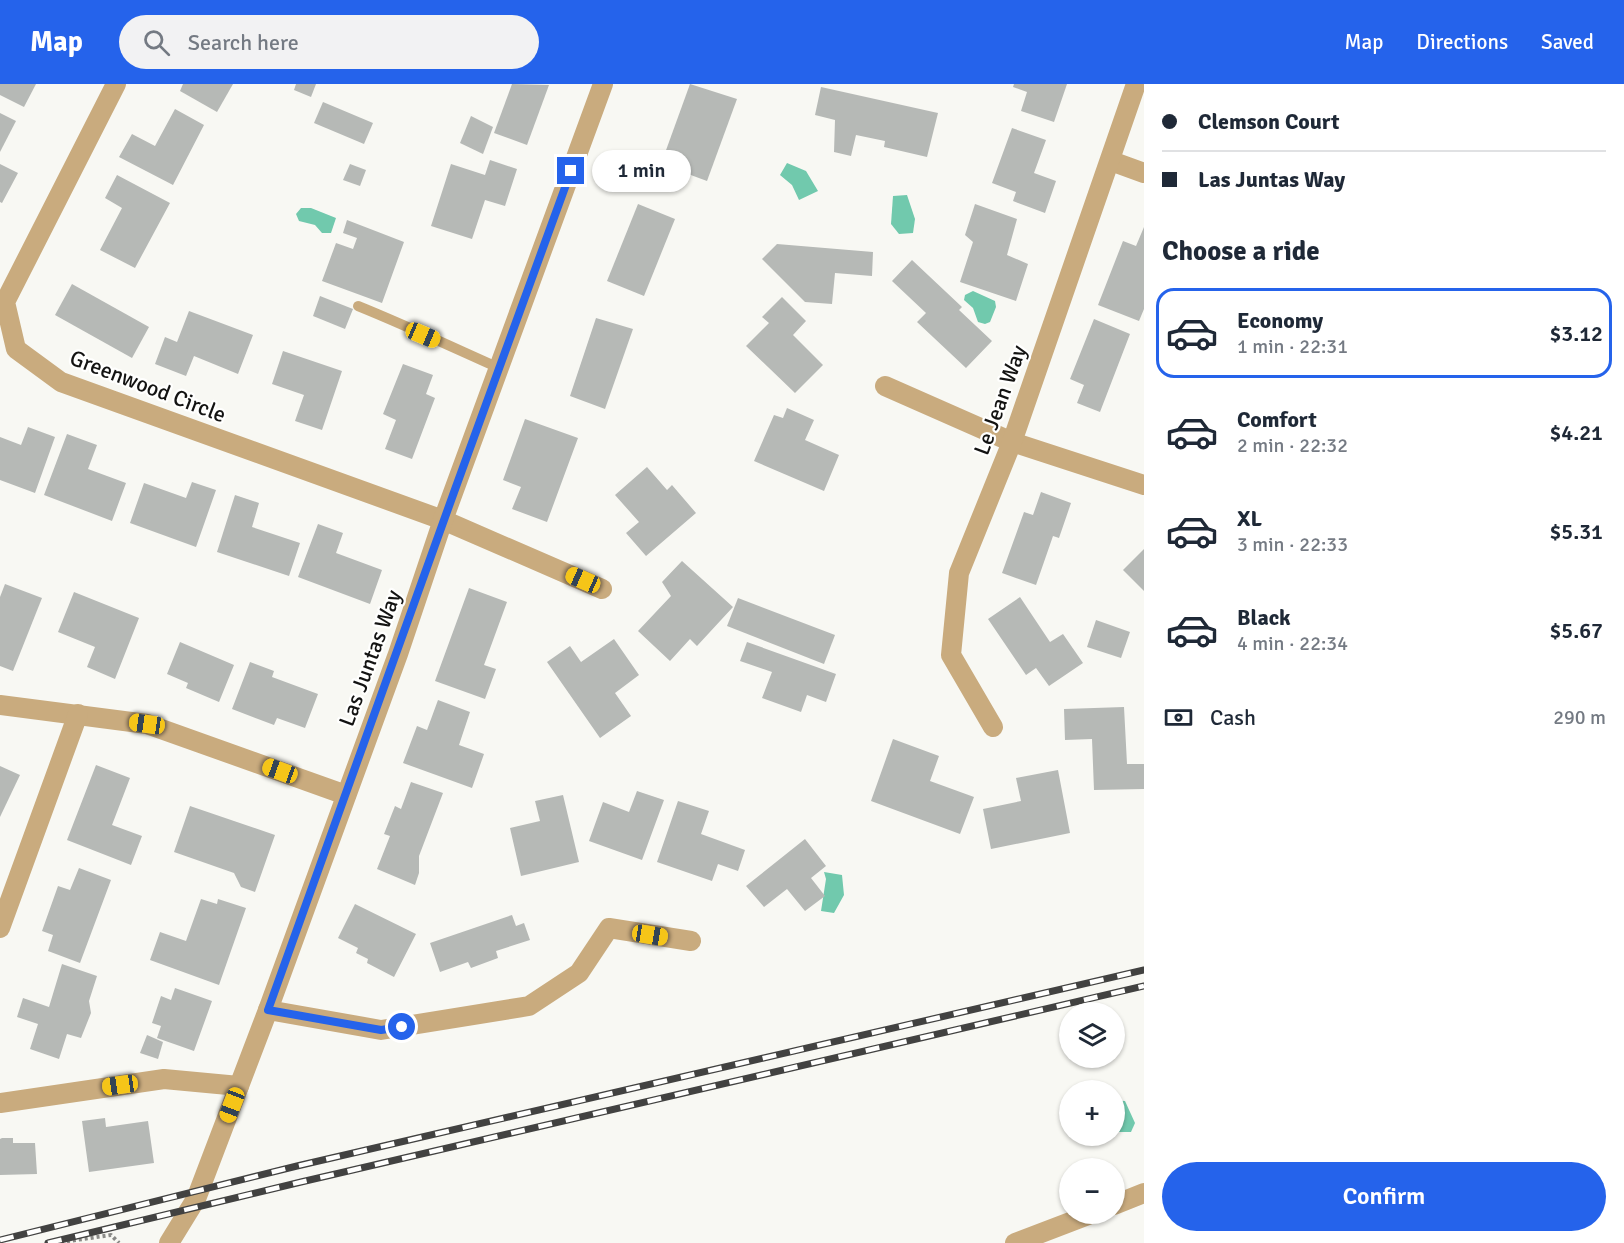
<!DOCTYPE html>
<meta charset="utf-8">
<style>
:root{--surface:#fff;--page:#f2f2f3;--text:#1f2937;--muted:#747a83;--line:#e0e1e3;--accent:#2563eb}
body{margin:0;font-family:Signika,sans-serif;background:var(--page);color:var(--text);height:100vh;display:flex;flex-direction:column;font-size:22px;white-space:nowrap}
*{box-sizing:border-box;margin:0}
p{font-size:20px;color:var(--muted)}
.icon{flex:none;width:33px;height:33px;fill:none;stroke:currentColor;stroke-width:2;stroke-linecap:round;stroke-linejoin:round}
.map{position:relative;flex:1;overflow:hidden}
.drawer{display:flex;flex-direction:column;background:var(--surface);width:480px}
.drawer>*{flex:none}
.top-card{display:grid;align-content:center;height:132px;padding:0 18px;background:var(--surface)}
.controls{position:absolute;left:1059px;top:918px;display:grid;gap:12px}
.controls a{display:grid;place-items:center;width:66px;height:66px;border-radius:50%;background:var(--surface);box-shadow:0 2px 4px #0004;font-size:30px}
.end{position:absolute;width:27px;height:27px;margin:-14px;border:8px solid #2563eb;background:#fff;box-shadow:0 0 0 3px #fff}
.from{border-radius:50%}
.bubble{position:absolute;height:42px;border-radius:21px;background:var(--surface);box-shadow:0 2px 4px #0004;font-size:20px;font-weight:600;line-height:42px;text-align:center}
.car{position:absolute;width:18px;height:36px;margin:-18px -9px;border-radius:8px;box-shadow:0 0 4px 2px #0007;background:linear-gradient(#f5c518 24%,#345 0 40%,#f5c518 0 76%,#345 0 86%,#f5c518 0)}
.top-card b{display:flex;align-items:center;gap:21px;height:57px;font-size:22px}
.top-card b+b{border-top:2px solid var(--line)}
.top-card i{width:15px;height:15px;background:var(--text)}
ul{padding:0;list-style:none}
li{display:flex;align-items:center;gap:18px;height:90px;margin:0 12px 9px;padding:0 6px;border:3px solid transparent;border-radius:18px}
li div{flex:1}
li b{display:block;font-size:22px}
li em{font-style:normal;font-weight:600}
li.current{border-color:var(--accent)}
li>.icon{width:54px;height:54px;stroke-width:1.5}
h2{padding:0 18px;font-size:27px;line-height:72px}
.pay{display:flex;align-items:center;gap:15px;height:66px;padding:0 18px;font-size:22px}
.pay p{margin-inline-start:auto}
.primary-button{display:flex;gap:12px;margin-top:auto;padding:12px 18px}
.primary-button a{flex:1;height:69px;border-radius:36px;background:var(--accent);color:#fff;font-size:24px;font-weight:600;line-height:69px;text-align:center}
header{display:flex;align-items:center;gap:36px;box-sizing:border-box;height:84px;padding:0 30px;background:var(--accent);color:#fff}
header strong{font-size:28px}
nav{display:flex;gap:33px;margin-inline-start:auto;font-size:21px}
.search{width:420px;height:54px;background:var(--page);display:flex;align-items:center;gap:15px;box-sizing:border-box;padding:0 21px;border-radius:33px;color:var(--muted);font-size:22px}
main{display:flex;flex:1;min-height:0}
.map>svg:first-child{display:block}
</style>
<header>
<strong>Map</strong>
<div class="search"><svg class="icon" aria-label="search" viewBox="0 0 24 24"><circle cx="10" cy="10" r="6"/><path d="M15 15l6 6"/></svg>Search here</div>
<nav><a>Map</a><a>Directions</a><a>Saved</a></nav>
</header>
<main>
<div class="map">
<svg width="1144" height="1159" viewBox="0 0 1144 1159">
<rect width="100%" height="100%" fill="#f8f8f3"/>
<!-- water -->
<g fill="#71c9ad">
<path d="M787,79L806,87L818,107L799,116L792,101L780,91Z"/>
<path d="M907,111L915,135L913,149L899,150L891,140L893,112Z"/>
<path d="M301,124H311L336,134L331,149H322L315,141L299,137L296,130Z"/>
<path d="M973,207L995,217L996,223L990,238L985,240L978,238L973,224L964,216L965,211Z"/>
<path d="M824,788L842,791L844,811L834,829L821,827L826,795Z"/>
<path d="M1114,1016L1125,1017L1135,1039L1131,1048H1115Z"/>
</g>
<!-- building -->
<g fill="#b6b9b6">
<path d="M0,0H36L24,23L0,11Z"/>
<path d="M183,0H233L217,28L180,7Z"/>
<path d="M296,0H316L311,13L294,6Z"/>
<path d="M512,0L549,1L527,61L494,49Z"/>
<path d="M690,0L737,15L707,97L661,80Z"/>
<path d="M1014,0H1067L1054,38L1021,27L1027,8L1013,3Z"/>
<path d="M821,3L938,29L927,73L884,63L885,57L856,51L851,72L834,68L835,36L815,31Z"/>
<path d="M323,18L373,39L364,60L314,39Z"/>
<path d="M175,25L204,41L173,101L119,73L132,50L155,62Z"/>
<path d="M0,29L16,37L0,68Z"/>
<path d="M471,32L493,43L483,70L460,59Z"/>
<path d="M1012,44L1046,56L1034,89L1056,97L1045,129L1013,117L1016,108L992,99Z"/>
<path d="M490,76L517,85L505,122L485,116L472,155L431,142L451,80L485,91Z"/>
<path d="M0,80L18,89L2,119L0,118Z"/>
<path d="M350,80L366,86L360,102L343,96Z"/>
<path d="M117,91L170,119L135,184L100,166L122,124L105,114Z"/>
<path d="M638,120L675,135L644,212L607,197Z"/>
<path d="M975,120L1017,135L1007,171L1028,180L1016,217L960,198L973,158L965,151Z"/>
<path d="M347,136L404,158L382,219L322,197L336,159L353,165L357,154L343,149Z"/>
<path d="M1144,143V225L1139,237L1098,221L1123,157L1136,162Z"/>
<path d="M777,160L873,168L872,192L835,189L832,220L805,218L762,175Z"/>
<path d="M912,176L962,223L959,226L992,257L966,284L917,238L926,229L892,197Z"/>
<path d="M72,200L149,243L132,274L55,231Z"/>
<path d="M320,212L353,225L345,245L313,232Z"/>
<path d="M782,213L806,237L793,251L823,281L795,309L746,262L769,239L762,233Z"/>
<path d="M189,227L253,251L238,290L194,272L186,292L155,280L165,253L177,258Z"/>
<path d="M596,234L633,245L605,325L570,312Z"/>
<path d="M1094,235L1130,250L1100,328L1077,319L1084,301L1070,295Z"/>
<path d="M283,267L342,287L322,346L295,337L304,311L272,300Z"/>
<path d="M403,280L433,291L426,310L435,314L412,375L385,365L396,336L383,330Z"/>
<path d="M787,324L814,336L805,356L839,371L824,407L754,377L774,331L783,334Z"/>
<path d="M525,335L578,354L547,438L512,425L521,403L503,396Z"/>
<path d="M28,343L55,353L35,409L0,396V353L21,361Z"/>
<path d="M67,350L97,361L88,385L126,399L112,437L44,411Z"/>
<path d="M647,383L667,406L672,401L696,429L646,472L626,449L639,438L615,411Z"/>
<path d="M192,398L216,406L196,463L130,439L144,399L186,414Z"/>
<path d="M1041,408L1071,419L1059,454L1053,452L1036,501L1002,489L1024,428L1033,431Z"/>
<path d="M235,411L259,419L252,443L300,459L289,492L217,468Z"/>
<path d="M318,440L343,449L336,469L382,486L370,520L298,493Z"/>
<path d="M1144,465V507L1123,486Z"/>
<path d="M682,477L733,523L697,562L690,555L670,577L638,547L671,512L662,498Z"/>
<path d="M5,500L42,514L13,587L0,582V513Z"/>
<path d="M469,504L507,518L484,581L496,585L485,615L435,597Z"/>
<path d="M74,508L139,534L115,595L87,583L95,563L58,548Z"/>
<path d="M1020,513L1050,558L1063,550L1083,579L1049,602L1036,584L1026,591L988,535Z"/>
<path d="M738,514L835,551L824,580L727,542Z"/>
<path d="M1096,536L1130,548L1121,574L1087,563Z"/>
<path d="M614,555L639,591L615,609L631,632L600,654L547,578L570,562L581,578Z"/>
<path d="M180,558L234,581L219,618L186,604L188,599L167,590Z"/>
<path d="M747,558L836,590L826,618L807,611L801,628L762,614L772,588L740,577Z"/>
<path d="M250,578L274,587L272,593L318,610L305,644L277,634L274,641L232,625Z"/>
<path d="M438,616L470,628L459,661L484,670L472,704L403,679L417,642L427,646Z"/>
<path d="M1124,623L1127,680H1144V705L1094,706L1092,655L1065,656L1064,625Z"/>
<path d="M893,655L939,672L930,697L974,713L960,750L871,717Z"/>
<path d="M96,681L130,694L112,741L142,752L131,781L67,756Z"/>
<path d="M0,682L20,691L0,733Z"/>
<path d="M1058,686L1070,749L991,765L983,725L1021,717L1016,694Z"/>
<path d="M411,698L443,709L419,772V789L415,801L377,785L390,752L384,750L395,722L401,725Z"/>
<path d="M637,707L664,716L642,776L589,757L603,718L629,728Z"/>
<path d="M563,711L579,778L521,792L510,744L540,737L535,717Z"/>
<path d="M678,717L709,727L701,750L745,766L738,787L718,780L712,797L657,778Z"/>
<path d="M190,722L275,751L255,808L241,803L234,789L174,768Z"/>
<path d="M805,755L826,782L811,794L825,812L805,827L787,805L764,823L746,802Z"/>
<path d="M79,784L111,796L80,879L48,867L53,851L42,847L58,802L70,806Z"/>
<path d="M201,815L217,820L218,815L246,824L219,901L150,876L160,848L186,857Z"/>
<path d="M355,820L416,850L394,893L367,879L368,875L356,869L358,864L338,854Z"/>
<path d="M512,831L516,842L524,839L530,856L496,867L498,874L471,884L468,878L440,888L430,859Z"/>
<path d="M62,880L97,892L89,917L91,929L81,954L67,950L59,975L30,965L38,940L17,933L23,914L49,923Z"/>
<path d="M175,904L212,917L194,967L157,954L161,942L152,939L161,912L171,916Z"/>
<path d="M147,951L163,958L158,975L140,969Z"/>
<path d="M105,1034L106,1043L148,1037L154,1079L89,1088L82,1037Z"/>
<path d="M2,1054H13V1059H35L37,1090L0,1091V1055Z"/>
</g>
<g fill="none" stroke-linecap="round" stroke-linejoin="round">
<!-- path -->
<path stroke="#898986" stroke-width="4" stroke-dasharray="3 3" stroke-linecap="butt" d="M55,1159L111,1151L119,1159"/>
<!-- service -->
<path stroke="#c9ab7e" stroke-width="10" d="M358,222C405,241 452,263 499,284"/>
<!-- minor -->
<g stroke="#c9ab7e" stroke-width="20">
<path d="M116,0L5,218L16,265L61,298L443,436L602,505"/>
<path d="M1111,77L1144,89"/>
<path d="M885,302L1012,358L1144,401"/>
<path d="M0,621L147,640L346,711"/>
<path d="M993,643L951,571L959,489L1012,358L1136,0"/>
<path d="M0,844L78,630"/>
<path d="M268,926L381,946L529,922L579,889L609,844L691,857"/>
<path d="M0,1019L164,995L239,1002"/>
<path d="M1114,1121L1144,1109"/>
<path d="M169,1159L196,1115L268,926L398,570L443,436L603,0"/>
<path d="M1015,1159L1091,1130"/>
</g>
<defs>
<g id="rail">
<path d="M0,1156L297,1082L1144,886"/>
<path d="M48,1159L301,1098L1144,902"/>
</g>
</defs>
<!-- rail casing -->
<use href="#rail" stroke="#424241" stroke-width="7"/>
<!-- rail -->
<use href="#rail" stroke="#fffffe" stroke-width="4.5" stroke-dasharray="14" stroke-linecap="butt"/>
</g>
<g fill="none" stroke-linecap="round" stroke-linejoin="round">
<!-- route -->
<path stroke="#2563eb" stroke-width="8" d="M402,943L381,946L268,926C369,646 468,366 571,87"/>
</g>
<g text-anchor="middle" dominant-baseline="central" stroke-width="4.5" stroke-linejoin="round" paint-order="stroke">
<!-- street labels -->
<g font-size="22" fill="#131312" stroke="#fffffe">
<text transform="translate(148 302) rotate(21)">Greenwood Circle</text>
<text transform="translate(1000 316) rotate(-70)">Le Jean Way</text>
<text transform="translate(370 574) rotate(-70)">Las Juntas Way</text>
</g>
</g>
</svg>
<div class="controls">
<a><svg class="icon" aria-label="layers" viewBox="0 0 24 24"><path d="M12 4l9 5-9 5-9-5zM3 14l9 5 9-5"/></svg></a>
<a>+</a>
<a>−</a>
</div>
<i class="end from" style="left:402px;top:943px"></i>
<i class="end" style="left:571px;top:87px"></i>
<div class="bubble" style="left:592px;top:66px;width:99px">1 min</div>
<i class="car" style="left:423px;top:251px;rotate:113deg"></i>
<i class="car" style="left:583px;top:496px;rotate:294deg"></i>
<i class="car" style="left:147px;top:640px;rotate:278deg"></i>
<i class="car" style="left:280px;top:687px;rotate:290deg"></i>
<i class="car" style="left:650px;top:851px;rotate:99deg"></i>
<i class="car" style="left:120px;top:1001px;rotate:262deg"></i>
<i class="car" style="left:232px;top:1021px;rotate:201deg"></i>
</div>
<section class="drawer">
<div class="top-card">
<b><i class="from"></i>Clemson Court</b>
<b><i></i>Las Juntas Way</b>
</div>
<h2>Choose a ride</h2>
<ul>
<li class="current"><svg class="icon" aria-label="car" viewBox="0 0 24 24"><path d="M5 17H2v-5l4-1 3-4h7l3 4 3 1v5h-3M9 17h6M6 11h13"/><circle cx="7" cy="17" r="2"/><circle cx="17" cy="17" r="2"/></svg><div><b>Economy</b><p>1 min · 22:31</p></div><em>$3.12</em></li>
<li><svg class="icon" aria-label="car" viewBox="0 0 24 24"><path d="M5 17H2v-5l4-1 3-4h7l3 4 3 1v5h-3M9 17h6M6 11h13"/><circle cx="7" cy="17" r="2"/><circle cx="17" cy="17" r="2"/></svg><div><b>Comfort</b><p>2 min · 22:32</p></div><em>$4.21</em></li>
<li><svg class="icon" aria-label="car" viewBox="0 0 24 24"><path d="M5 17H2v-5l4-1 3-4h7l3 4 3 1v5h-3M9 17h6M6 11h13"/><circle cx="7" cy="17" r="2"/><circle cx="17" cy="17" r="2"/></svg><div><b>XL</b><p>3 min · 22:33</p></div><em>$5.31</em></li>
<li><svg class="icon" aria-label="car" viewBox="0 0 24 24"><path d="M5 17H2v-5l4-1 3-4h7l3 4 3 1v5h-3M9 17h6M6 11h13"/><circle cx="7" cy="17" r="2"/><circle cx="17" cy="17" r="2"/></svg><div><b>Black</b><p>4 min · 22:34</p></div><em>$5.67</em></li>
</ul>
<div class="pay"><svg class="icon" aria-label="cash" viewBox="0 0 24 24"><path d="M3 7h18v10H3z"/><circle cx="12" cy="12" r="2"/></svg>Cash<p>290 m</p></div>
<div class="primary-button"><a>Confirm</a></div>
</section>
</main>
